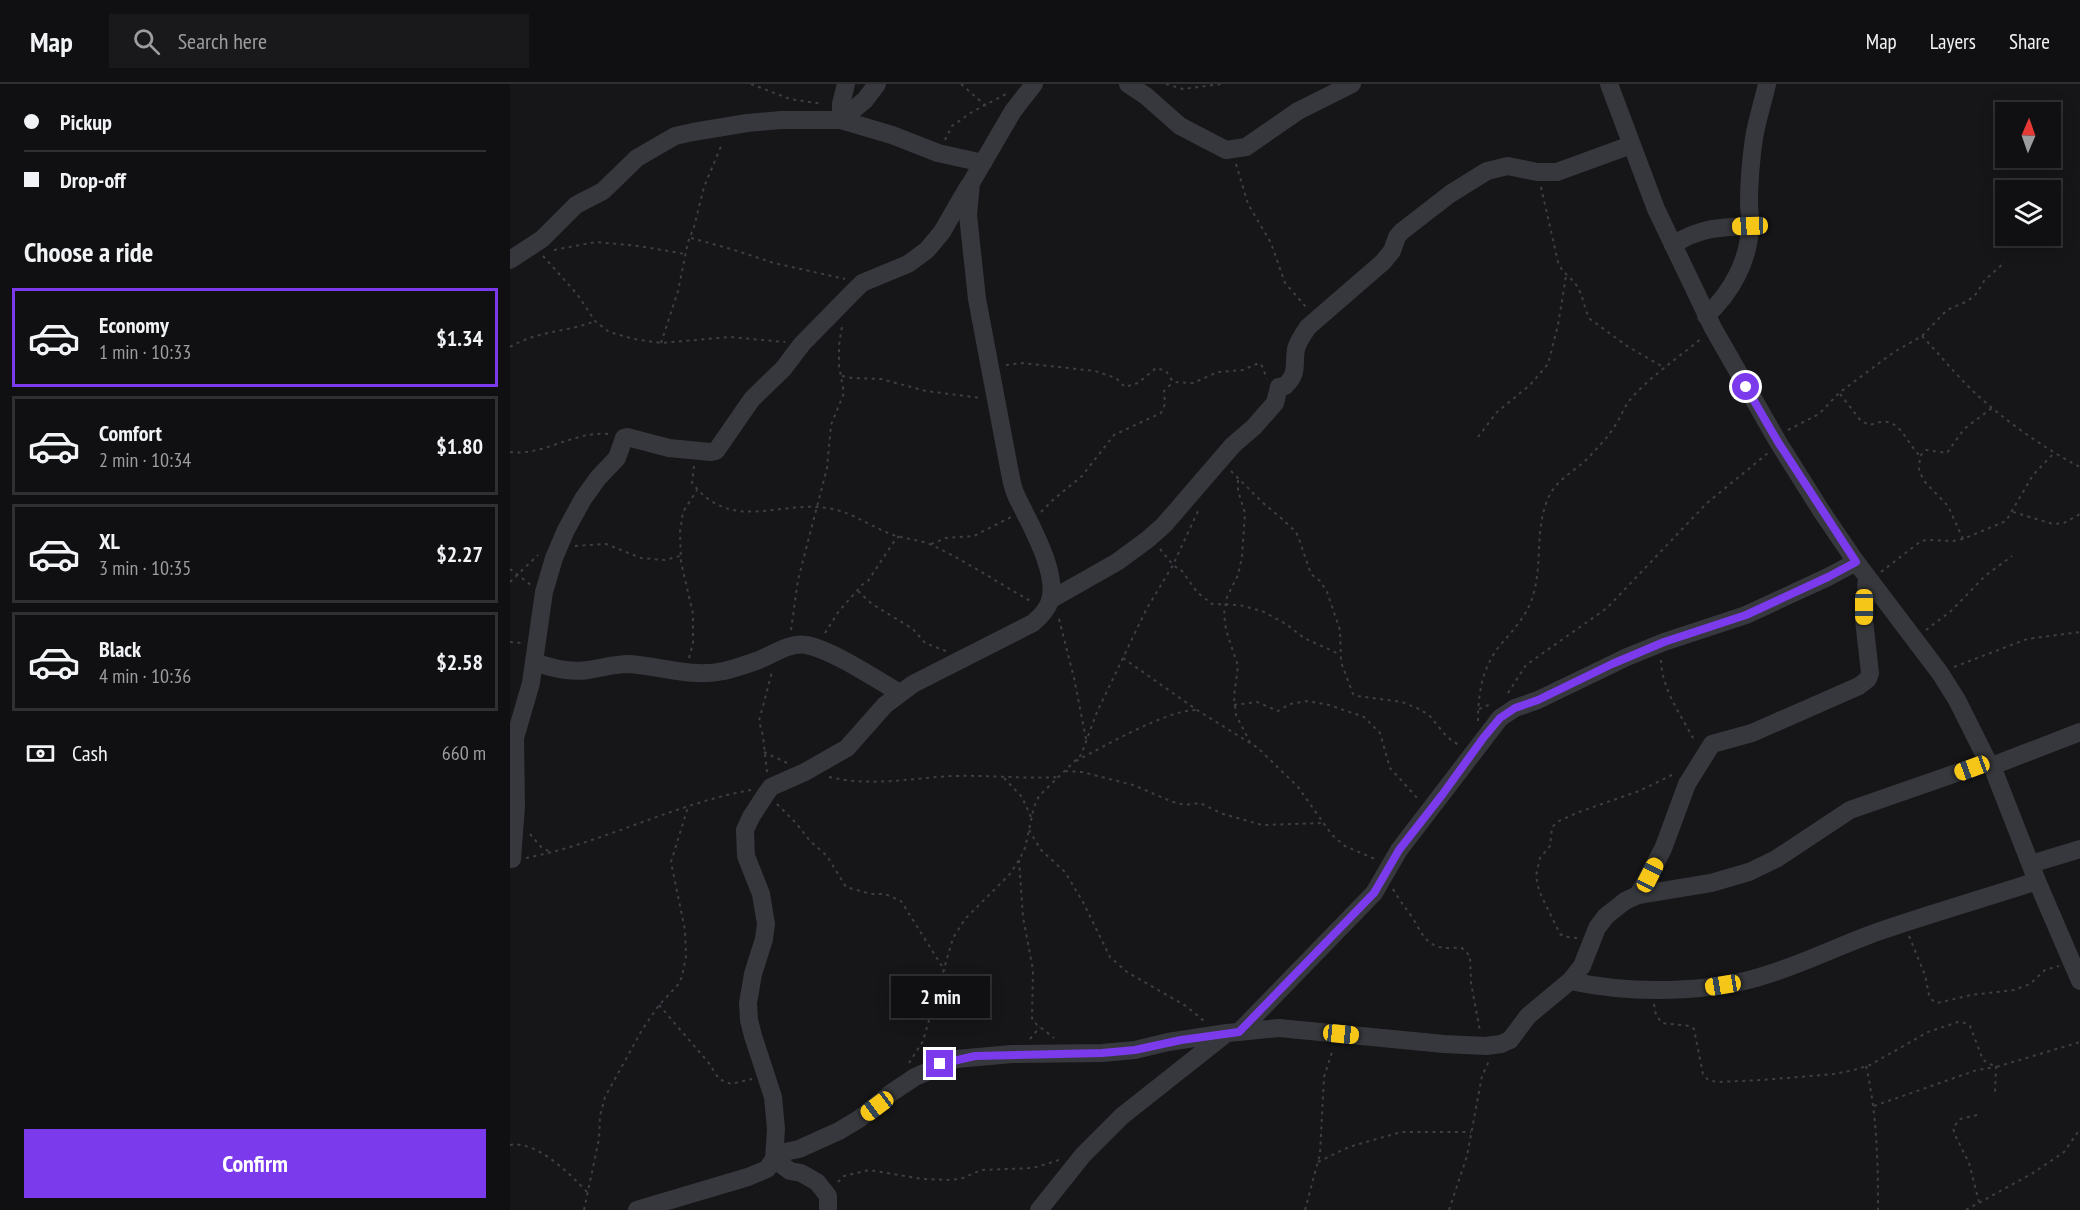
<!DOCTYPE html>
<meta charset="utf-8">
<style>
:root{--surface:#101012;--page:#19191b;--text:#f1f3f6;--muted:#9c9d9f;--line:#303032;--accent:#7c3aed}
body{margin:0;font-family:"PT Sans Narrow",sans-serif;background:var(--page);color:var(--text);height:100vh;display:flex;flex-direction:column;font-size:22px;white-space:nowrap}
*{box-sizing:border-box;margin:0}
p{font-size:20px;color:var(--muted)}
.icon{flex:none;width:33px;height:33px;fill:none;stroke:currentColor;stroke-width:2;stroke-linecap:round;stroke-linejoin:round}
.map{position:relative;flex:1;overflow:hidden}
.sheet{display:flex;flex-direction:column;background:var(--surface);width:510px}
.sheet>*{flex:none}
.banner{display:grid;align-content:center;height:132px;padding:0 24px;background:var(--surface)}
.needle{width:39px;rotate:2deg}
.tools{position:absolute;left:1485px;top:18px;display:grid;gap:12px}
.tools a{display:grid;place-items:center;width:66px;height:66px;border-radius:0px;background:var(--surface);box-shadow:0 3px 15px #0003,0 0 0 2px var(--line);font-size:30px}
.end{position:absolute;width:27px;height:27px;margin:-14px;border:8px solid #7c3aed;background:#fff;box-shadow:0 0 0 3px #fff}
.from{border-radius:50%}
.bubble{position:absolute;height:42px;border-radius:0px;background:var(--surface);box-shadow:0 3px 15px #0003,0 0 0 2px var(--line);font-size:20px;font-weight:700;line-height:42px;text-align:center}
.car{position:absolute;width:18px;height:36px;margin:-18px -9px;border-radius:8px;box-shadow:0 0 4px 2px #0007;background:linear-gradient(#f5c518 24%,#345 0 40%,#f5c518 0 76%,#345 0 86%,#f5c518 0)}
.banner b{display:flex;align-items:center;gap:21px;height:57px;font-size:22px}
.banner b+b{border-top:2px solid var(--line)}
.banner i{width:15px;height:15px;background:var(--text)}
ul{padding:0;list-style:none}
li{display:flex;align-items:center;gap:18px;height:99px;margin:0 12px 9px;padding:0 12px;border:3px solid var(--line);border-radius:0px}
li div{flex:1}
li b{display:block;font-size:22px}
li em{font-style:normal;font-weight:700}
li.on{border-color:var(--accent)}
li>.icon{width:54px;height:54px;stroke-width:1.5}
h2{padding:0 24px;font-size:27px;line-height:72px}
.pay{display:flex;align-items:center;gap:15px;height:66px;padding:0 24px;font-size:22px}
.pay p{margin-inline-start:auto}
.cta{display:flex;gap:12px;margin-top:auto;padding:12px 24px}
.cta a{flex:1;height:69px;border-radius:0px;background:var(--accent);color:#fff;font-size:24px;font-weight:700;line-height:69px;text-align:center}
header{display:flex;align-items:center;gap:36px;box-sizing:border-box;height:84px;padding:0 30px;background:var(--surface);border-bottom:2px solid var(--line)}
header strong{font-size:28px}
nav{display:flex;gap:33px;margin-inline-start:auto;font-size:21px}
.search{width:420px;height:54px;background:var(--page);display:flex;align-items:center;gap:15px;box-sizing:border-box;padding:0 21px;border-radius:0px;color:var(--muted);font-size:22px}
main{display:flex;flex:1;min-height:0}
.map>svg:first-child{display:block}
</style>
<header>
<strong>Map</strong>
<div class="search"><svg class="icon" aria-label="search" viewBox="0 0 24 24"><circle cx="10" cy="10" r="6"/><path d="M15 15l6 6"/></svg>Search here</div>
<nav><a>Map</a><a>Layers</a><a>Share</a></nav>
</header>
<main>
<section class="sheet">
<div class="banner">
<b><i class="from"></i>Pickup</b>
<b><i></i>Drop-off</b>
</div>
<h2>Choose a ride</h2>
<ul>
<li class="on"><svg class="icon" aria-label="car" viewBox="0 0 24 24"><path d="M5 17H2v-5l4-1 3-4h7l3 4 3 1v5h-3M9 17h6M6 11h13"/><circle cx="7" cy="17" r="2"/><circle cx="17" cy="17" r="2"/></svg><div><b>Economy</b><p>1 min · 10:33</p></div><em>$1.34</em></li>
<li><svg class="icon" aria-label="car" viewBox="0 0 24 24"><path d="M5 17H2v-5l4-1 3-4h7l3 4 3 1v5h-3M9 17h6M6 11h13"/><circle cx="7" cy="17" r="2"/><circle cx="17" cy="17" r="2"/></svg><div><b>Comfort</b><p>2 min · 10:34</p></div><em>$1.80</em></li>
<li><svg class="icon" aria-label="car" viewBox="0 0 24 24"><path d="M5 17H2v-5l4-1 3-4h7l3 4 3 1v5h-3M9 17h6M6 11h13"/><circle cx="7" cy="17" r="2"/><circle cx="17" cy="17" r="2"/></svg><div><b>XL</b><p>3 min · 10:35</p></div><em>$2.27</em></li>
<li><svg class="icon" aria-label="car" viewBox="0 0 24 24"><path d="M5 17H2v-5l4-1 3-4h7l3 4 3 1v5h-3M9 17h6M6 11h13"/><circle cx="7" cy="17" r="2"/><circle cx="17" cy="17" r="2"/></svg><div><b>Black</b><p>4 min · 10:36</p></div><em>$2.58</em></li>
</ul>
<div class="pay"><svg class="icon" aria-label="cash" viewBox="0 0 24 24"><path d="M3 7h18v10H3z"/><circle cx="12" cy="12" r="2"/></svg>Cash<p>660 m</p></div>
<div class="cta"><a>Confirm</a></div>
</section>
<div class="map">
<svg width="1570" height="1126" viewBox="0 0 1570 1126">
<rect width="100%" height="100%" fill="#161618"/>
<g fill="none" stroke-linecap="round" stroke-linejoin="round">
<!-- path -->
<g stroke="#3d3f44" stroke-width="2" stroke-dasharray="3 4.5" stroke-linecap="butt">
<path d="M241,0L280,15L313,20"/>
<path d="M451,0L476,22"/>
<path d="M656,0L673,5L711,0"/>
<path d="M435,56L442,42L462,28L496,10"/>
<path d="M726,80L738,120L761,159L775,199L796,223"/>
<path d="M1031,103L1048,178C1052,190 1064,194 1069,206C1074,215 1074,225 1080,235L1117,262L1155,284"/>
<path d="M181,154L221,165L264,179L335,195"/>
<path d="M44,166L86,158L129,162L175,170"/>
<path d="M33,172L67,210L85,237L99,248L124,255L151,259L220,253L275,258"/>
<path d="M1412,252C1430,271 1446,291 1465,309C1494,336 1535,365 1570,383"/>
<path d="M151,259L168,207L178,158L184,143L194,103L212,60"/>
<path d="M0,263C29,246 55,249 85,237"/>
<path d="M496,281L512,279L585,287L606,294L615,303L628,299L646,284L656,287L663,298L683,299L708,288L733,286L749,279L752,282L757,295"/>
<path d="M332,292L342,294L371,295L416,307L471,314"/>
<path d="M1330,310L1351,337L1360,341C1389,329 1392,353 1410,372"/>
<path d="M1278,346L1309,330L1329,309L1384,268L1412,252L1437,226L1458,217L1467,209L1474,197L1495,178"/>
<path d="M968,353L987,328L1020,301L1038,280L1048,241L1056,192"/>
<path d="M0,368C35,372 62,347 99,350"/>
<path d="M184,382L182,399C223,451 271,414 323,425C344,430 359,441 378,449C392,455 408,455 422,461C457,478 489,499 522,518"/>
<path d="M721,387L752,418L771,434L786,448L789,455L801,490L810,497L817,508L830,546L831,578L843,610L847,612L892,618L909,625L919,631L937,653L950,662"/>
<path d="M728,396V407L735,429L732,473L728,491L717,513L714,530L716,546L728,582L724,613L726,631L740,658"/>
<path d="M531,428L544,415L572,392L604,351L651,329L655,320L654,307L663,298"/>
<path d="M1503,428L1543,440L1554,439L1570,430"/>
<path d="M1453,455L1438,422L1415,398L1409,387L1410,372L1416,366L1437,369L1454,345L1482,324"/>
<path d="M421,460L436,454L464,452L501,433"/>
<path d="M65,462L96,460L131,474L155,476L170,472"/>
<path d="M650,465L663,481L672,487L687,508L702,520L729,521L752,527L776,540L794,554L829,570"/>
<path d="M0,485L21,501"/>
<path d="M1371,488L1411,457L1418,456L1443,457L1453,455L1496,437L1523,391L1544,369"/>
<path d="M0,498L28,471"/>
<path d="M348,507L362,520L403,545L415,559L436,567"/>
<path d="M549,535L564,594L576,655"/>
<path d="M281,546L288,496L317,384L321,341L334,309L329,282V262L332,242"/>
<path d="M1416,546L1441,527L1475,492L1502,472"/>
<path d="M315,549L329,527L352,501L358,497L383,459L389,452"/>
<path d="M0,558L12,559"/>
<path d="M179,574L183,559V530L171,478L170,448L173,428L187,406"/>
<path d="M613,574L687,626L748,664L788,703L822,751L835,762L865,775"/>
<path d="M1151,576C1152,607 1172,632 1185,658"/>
<path d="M1444,583L1517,555L1570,548"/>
<path d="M998,609L1016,581L1097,524L1197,419L1258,369"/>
<path d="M724,621L747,618L768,627L780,620L797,617L819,621L854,633L870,649L880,684L909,716"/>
<path d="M969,625L983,619"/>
<path d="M968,637C968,611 972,585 988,564C1000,549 1012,538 1020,520C1034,486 1024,450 1037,417C1045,395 1065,388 1080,372C1089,362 1099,352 1106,340C1111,332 1114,324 1119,317C1139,293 1168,274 1192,254"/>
<path d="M254,668L277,679"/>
<path d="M566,677C595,662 656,626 687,626"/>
<path d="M555,687L572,688L623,701L663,718L675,721L690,719L713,730L752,741L812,739"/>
<path d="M257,688L253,652L249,637L262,588"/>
<path d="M319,693C361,703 401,694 443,692C479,691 513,695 549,693"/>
<path d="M494,694L512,713L521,733"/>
<path d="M267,720L286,739L300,757L317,772L336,803L361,810H375L391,817L435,887"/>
<path d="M519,746L531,766L555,788L573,818L600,873L617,888L676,922L694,937"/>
<path d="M20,750L31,763L40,768"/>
<path d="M16,774C93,759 163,720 241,706"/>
<path d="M509,776L513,833L523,886L522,934L525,939L544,954"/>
<path d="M883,805C889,816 895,823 902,833C910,845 913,858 929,863C937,865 945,863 952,864L960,872L961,899L970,947"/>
<path d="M1399,852L1415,891L1419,911L1422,916L1427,919L1461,911L1504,906L1520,900L1535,886L1549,882"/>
<path d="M1067,854L1056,853L1050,850L1029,807L1026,792L1030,774L1040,762L1042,743L1049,737L1069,728L1129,707L1164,690"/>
<path d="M1144,920L1146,931L1152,939L1180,942L1184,945L1193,990L1198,996L1207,998L1252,996L1324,990L1344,986L1360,981L1418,948L1448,938L1455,939L1460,942L1473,976L1486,983L1570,958"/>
<path d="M149,921L198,978L209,995L221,1000L242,995"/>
<path d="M520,955L530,943"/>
<path d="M399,979L413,957L443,854L455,835L500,790L509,776L515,764L524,723L529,712L571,671L587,628L636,526L663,481L688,427"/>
<path d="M1356,982C1367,1030 1368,1077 1368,1126"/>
<path d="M1364,1022L1467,986L1486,983L1485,1009"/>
<path d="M1467,1031L1450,1035L1443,1044L1445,1051L1459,1079L1469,1118"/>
<path d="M0,1061C27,1056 61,1091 78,1109"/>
<path d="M808,1078L839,1063L891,1048H961"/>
<path d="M328,1098L334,1092L359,1086L412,1095L442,1096L453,1094L471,1086L523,1084L549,1076"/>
<path d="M74,1126L89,1055L90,1032L95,1013L132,946L149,921L167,902L172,893L176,872L175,846L161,778L178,723"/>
<path d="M795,1126L810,1070L814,993L823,965"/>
<path d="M939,1126L957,1072L972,992L979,977"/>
<path d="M1456,1126L1523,1089L1554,1068L1570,1045"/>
</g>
<!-- minor -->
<g stroke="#37383d" stroke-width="18">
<path d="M618,0L636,12L670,42L716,66L736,63L788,27L842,0"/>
<path d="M1099,0L1146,125L1203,244L1268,358L1312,428L1346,478L1430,589L1447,616L1478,678L1482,682L1527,797L1570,897"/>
<path d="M331,36L355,16L367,0"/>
<path d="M331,36V20L336,0"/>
<path d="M1163,161C1188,144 1210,143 1240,142"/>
<path d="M0,176L32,155L66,121L93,107L127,74L165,52L183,48L237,39L271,36H331L382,51L428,69L473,79"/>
<path d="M1196,232C1221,209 1239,177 1240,142C1241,135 1239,127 1239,119C1239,98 1241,75 1244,54C1247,36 1253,18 1257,0"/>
<path d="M540,516L607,478L637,456L654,441L723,361L744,343L765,319L769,303L775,302C789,288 783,282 786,265C788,257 794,249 798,243L873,178L882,167L887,153L891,148L940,110L977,87L998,82L1027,88H1047L1121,61"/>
<path d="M24,578C41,584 60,589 78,586C92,584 104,580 119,580C150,582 182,594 214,587C226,584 238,580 249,576C264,570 280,558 296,561C321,565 367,596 390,609"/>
<path d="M1482,682L1570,648"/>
<path d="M2,775L6,722L5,654L21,599L34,508L44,474L56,446L73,415L88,394L107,374L114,354L117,353L159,364L201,368L206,367L242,315L273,285L292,260L342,209L352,199L398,180L417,166L432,148L458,103"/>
<path d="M1521,780L1570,765"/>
<path d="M1128,811L1153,765L1177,700L1202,660L1242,649L1349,602L1358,595L1360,589L1354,536L1357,493"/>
<path d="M1060,897C1121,910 1200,910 1259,890C1297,878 1333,860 1370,847C1422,829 1475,814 1527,797"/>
<path d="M729,948L864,809L889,766L990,634L1005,624L1028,616L1117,573L1154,558L1236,531L1318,493L1346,478"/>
<path d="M265,1070L289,1065L329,1047L349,1035L381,1009L405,993L446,975L502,970L592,969L625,966L658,958L717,949"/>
<path d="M264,1075L280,1087L291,1089L307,1098L318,1112V1126"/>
<path d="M127,1126L238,1093L257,1085L264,1075L266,1045L263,1013L243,952L239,936L238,919L243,890L254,855L256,840L251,810L236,772L235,746L241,733L256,710L261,703L295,688L337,664L375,621L403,600L523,539C530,533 537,526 540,517C549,488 518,437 506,411C502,403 501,393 499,384L467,215L458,131L461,99L503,27L524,0"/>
<path d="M529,1126L573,1071L612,1032L717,949L769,944L934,960L976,962L991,960L1000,956L1018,932L1060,897L1072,882L1087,844L1096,832L1115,817L1128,811L1201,799L1239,788L1266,775L1340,726L1478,678"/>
</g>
</g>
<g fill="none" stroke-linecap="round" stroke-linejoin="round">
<!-- route -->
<path stroke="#7c3aed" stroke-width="8" d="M430,980L465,972L592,969L625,966L671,956L729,948L864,809L889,766L932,711L974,653L990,634L1005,624L1028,616L1102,580L1154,558L1236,531L1318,493L1346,478L1268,358L1236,303"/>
</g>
</svg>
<div class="tools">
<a><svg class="needle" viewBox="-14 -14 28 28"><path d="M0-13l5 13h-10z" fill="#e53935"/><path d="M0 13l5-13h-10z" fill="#9c9d9f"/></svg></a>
<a><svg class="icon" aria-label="layers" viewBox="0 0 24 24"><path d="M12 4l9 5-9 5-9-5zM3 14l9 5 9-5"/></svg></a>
</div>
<i class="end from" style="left:1236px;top:303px"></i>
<i class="end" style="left:430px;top:980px"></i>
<div class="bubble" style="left:381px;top:892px;width:99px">2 min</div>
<i class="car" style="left:1240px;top:142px;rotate:268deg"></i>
<i class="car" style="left:1354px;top:523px;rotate:180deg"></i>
<i class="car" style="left:1462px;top:684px;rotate:250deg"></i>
<i class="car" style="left:1140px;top:791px;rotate:27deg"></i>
<i class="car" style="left:1213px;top:901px;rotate:261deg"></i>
<i class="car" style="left:831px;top:950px;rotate:96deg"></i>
<i class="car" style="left:367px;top:1022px;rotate:233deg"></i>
</div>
</main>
